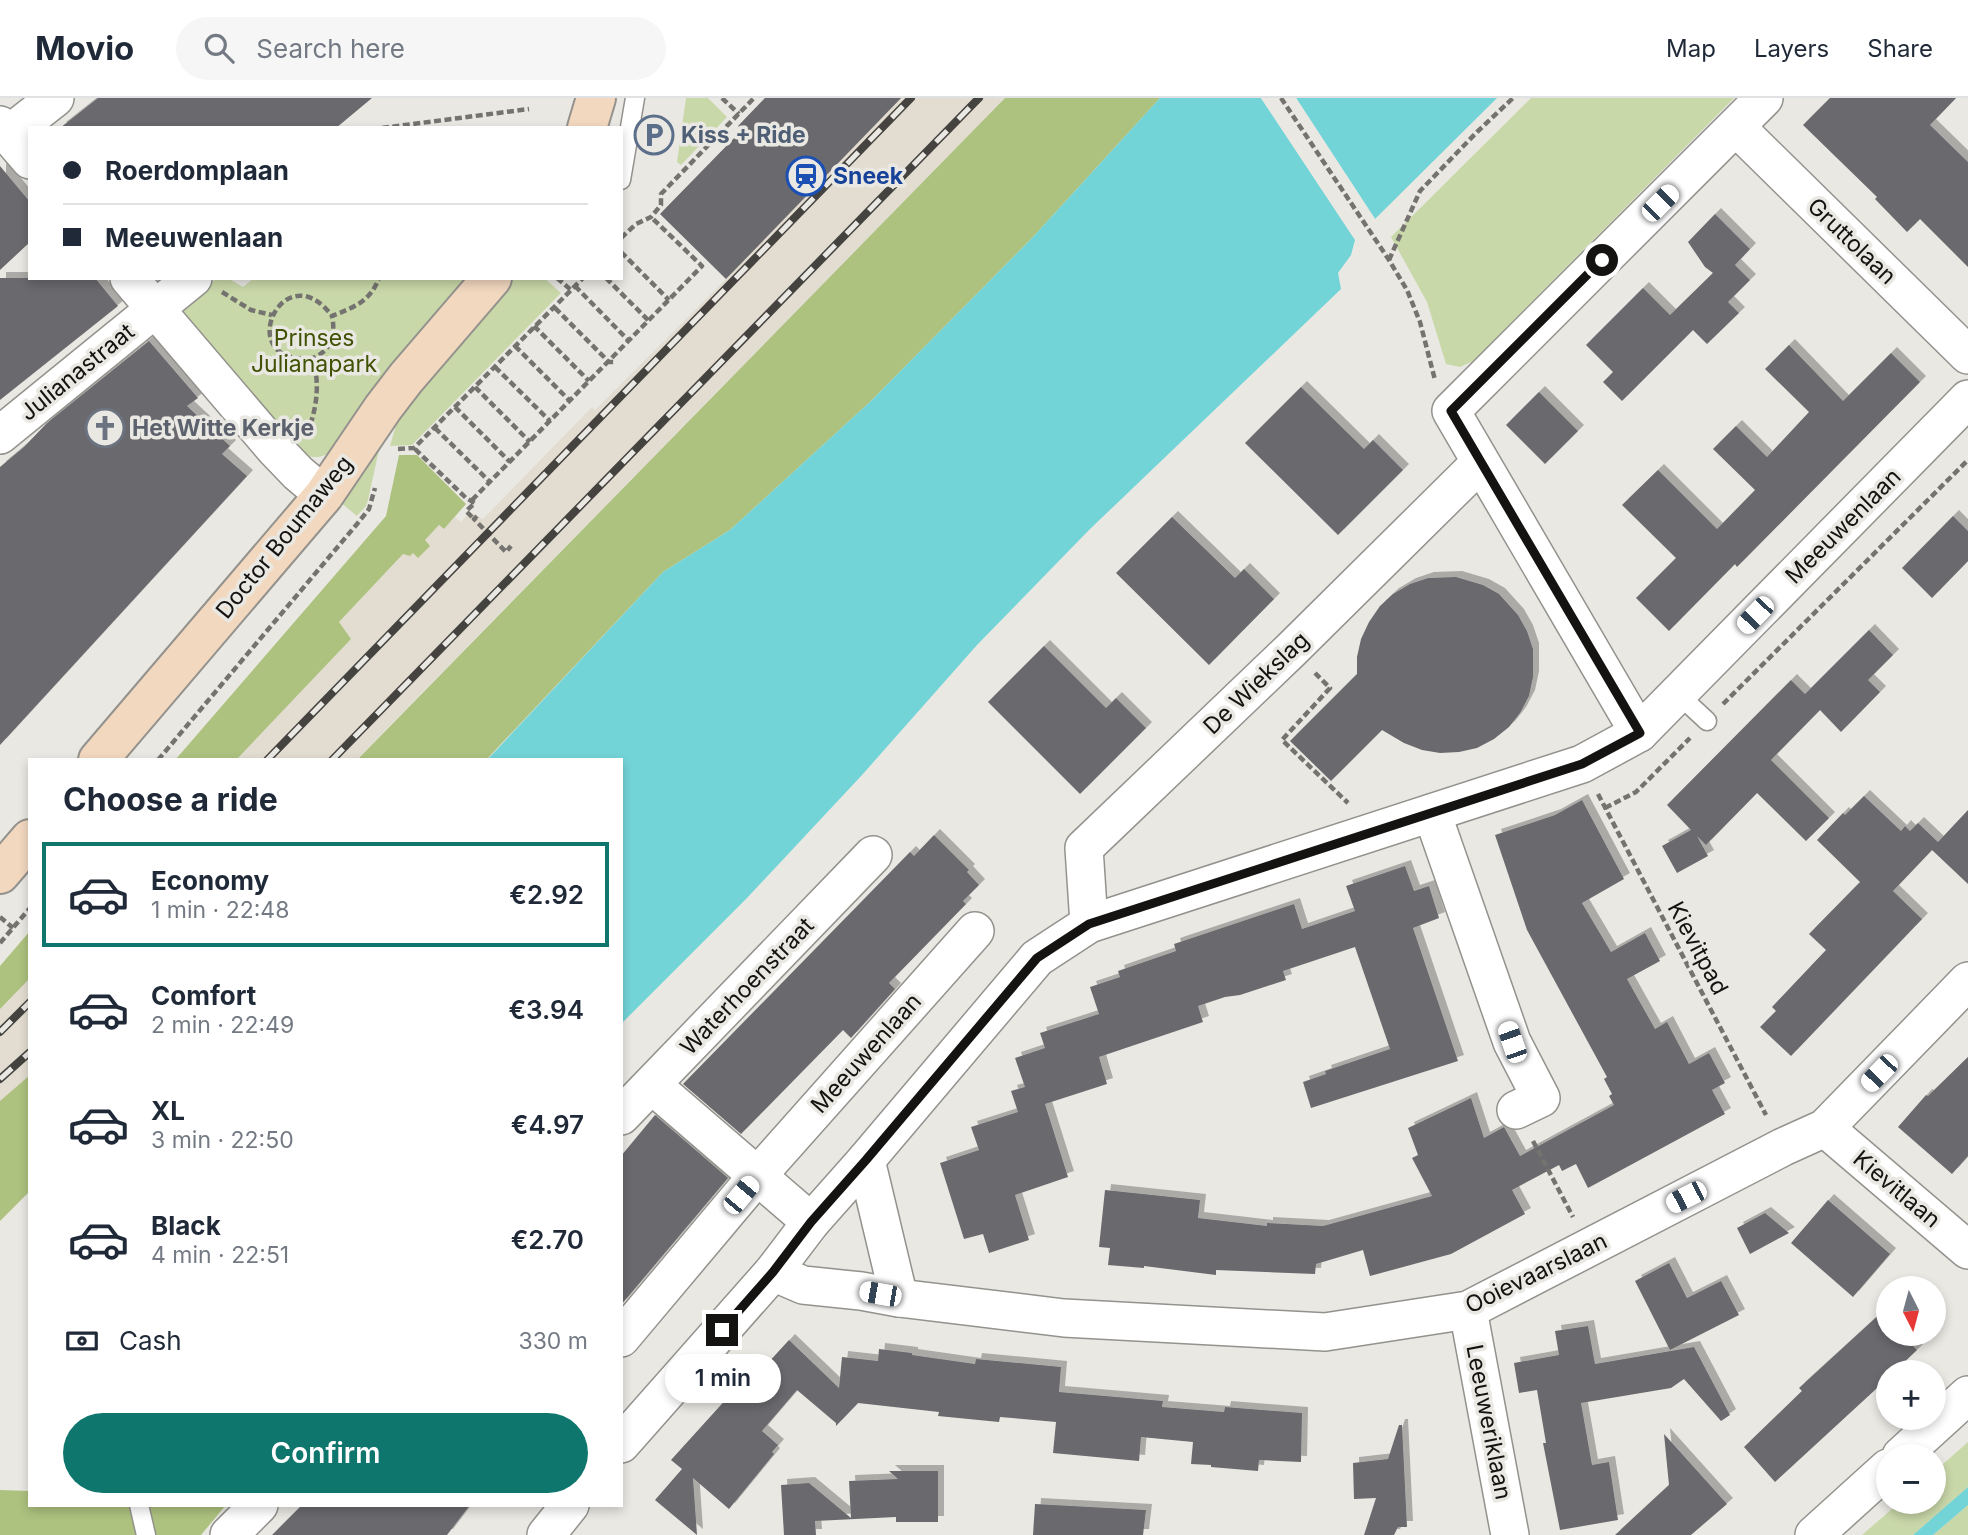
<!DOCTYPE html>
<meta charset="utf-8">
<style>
:root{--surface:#fff;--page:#f6f6f7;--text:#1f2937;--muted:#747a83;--line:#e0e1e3;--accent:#0f766e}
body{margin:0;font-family:Inter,sans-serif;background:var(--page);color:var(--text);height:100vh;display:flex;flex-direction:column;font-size:26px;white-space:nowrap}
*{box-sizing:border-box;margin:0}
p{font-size:23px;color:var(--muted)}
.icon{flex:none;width:38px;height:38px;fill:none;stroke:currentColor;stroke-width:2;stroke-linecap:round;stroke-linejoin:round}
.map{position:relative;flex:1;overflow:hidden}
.details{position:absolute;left:28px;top:660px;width:595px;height:749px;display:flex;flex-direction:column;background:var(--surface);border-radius:0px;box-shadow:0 4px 10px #0003}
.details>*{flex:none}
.guide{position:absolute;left:28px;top:28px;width:595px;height:154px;border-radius:0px;box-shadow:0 4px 10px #0003;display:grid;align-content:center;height:154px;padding:0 35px;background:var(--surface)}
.needle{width:46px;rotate:174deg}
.fabs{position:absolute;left:1876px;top:1178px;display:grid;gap:14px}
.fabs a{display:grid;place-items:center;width:70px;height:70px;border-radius:50%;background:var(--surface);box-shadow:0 4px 10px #0003;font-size:35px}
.end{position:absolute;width:32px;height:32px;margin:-16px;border:9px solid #141311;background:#fff;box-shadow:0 0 0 4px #fff}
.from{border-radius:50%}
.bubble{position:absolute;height:49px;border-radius:24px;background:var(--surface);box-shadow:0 4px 10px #0003;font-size:23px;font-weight:600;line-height:49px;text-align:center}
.car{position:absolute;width:21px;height:42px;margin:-21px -10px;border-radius:9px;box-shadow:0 0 5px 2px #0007;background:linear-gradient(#fff 24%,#345 0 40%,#fff 0 76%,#345 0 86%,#fff 0)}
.guide b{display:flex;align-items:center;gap:24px;height:66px;font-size:26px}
.guide b+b{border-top:2px solid var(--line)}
.guide i{width:18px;height:18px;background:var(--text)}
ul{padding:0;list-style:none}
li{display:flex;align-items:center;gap:21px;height:105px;margin:0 14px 10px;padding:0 21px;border:4px solid transparent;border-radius:0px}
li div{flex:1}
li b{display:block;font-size:26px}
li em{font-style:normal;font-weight:600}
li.selected{border-color:var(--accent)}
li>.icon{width:63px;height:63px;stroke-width:1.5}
h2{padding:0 35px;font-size:32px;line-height:84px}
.pay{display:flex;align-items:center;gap:18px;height:77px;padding:0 35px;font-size:26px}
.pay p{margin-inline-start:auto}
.action{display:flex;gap:14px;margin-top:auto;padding:14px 35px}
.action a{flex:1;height:80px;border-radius:42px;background:var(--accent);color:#fff;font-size:28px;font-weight:600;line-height:80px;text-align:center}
header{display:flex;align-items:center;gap:42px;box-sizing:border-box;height:98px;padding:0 35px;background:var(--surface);border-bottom:2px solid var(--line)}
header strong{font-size:33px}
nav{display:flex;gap:38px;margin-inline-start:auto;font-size:24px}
.search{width:490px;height:63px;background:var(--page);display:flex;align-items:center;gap:18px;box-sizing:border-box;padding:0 24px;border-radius:38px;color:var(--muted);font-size:26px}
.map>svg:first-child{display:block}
</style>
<header>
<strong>Movio</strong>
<div class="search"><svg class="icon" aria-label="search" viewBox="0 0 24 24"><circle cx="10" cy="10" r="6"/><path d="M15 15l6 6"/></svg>Search here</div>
<nav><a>Map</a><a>Layers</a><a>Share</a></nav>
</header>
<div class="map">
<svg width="1968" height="1437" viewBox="0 0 1968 1437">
<defs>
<filter id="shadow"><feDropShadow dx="6" dy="-6" stdDeviation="0" flood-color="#0004"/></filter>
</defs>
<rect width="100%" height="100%" fill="#eae8e3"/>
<!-- built -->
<g fill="#e3ddd1">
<path d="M901,0H1005L357,661L235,662L351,541L338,525L403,456L410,458L413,455L418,460L425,442L439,427L444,431L455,419L461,424L470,414L483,421L592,309L595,312L726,181Z"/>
<path d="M30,875V977L0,1003V906Z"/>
</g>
<!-- green -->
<g fill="#c9d8a9">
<path d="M686,0H708L727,19L681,67L677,64Z"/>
<path d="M1531,0H1734L1473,263L1460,269L1446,266L1427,204L1391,139Z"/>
<path d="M217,180H228L243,189L254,180H470L330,355C307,366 299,353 283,339L287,335L207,243H199L183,224L184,208Z"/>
<path d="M514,180H544L561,195L412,347L390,348L398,320L428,279Z"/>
<path d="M380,347L368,402L366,408L357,418L340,404Z"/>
<path d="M1968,1344V1389L1913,1437H1862L1900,1404H1934V1374Z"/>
<path d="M1968,1407V1437H1933Z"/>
</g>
<!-- forest -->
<g fill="#adc27f">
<path d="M1005,0H1160L1033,139L871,303L730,432L663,474L487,661L357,662Z"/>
<path d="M399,357H417L466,406L444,431L439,427L425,442L430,448L418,460L413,455L410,458L403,456L339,524L351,541L237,661H176L386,418Z"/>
<path d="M30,833V880L0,911V868Z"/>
<path d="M30,977V1093L0,1123V1003Z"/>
<path d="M0,1392L30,1393V1407H226L201,1437H0Z"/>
</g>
<!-- water -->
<g fill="#73d4d8">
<path d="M1160,0H1261L1355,142L1351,157L1338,175L1341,191L1089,432L977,547L862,677L746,801L621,926V662H487L663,474L730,432L871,303L1033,139Z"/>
<path d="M1296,0H1497L1375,121Z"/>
<path d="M1968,1389V1407L1933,1437H1913Z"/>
</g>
<!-- pier -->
<g fill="#eae8e3">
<path d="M1261,0H1266L1358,140V146Z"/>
<path d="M1292,0H1296L1377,124L1372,123Z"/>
</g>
<!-- building -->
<g fill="#6b696d" filter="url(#shadow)">
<path d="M98,0H372L336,30H60Z"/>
<path d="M765,0H901L726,181L660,116L742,32L738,28Z"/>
<path d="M1830,0H1956L1930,27L1968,64V169L1920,121L1907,134L1875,101L1877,99L1803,27Z"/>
<path d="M0,68L30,104V144L0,172Z"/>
<path d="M1715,116L1750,151L1735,167L1750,182L1728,204L1739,215L1707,246L1693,232L1622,303L1603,284L1613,274L1586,247L1643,190L1670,217L1713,175L1705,169L1688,144Z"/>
<path d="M0,180H95L118,208L0,302Z"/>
<path d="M149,243L198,300L187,308L230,348L222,356L247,378L0,647V369L24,349L47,325Z"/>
<path d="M1789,247L1843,303L1891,255L1920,284L1737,469L1735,466L1669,533L1636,500L1676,460L1622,407L1658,372L1717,431L1755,392L1713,351L1736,328L1767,359L1809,314L1765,271Z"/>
<path d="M1301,289L1364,351L1373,342L1403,372L1338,437L1245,345Z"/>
<path d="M1539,294L1578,333L1545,366L1506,327Z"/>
<path d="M1953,418L1968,433V463L1932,500L1902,470Z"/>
<path d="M1172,419L1235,480L1244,471L1274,501L1209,567L1116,475Z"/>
<path d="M1456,479L1483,487L1499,496L1518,517L1527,533L1533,551V579L1529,598L1520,615L1509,629L1494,641L1477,650L1459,654L1440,655L1422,652L1404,645L1382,632L1331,683L1290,643L1357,576V559L1361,541L1369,524L1380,508L1393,496L1410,486L1428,480Z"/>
<path d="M1869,532L1893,557L1868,582L1880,594L1841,634L1820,612L1771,662L1829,720L1806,743L1757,695L1706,747L1697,738L1708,758L1677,775L1662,748L1691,732L1667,707L1791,582L1805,596Z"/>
<path d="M1044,548L1106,610L1116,600L1146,630L1080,696L988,604Z"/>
<path d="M1864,698L1901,733L1905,728L1910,733L1918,725L1938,744L1968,712V786L1932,752L1893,793L1922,821L1791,958L1760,929L1776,913L1772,909L1826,852L1809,836L1860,784L1817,742L1843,715L1845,717Z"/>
<path d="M1582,702L1624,781L1582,805L1611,854L1645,835L1660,863L1627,881L1655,931L1667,924L1689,966L1709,955L1725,985L1712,992L1725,1016L1588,1090L1576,1066L1562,1073L1559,1067L1512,1092L1525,1116L1451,1156L1370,1178L1363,1152L1316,1166L1315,1176L1216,1172V1177L1144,1168V1170L1108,1167L1110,1150L1099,1149L1105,1092L1200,1102L1198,1120L1267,1128V1125L1323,1128L1432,1098L1412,1060L1418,1057L1408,1030L1471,1000L1484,1040L1504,1029L1520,1058L1614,1007L1609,998L1612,996L1604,981L1607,979L1527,832L1495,737L1555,717Z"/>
<path d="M934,737L969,772L967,774L979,787L963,803L966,806L889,885L895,891L851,940L843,932L741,1036L683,986L910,754L914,758Z"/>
<path d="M1405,768L1414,793L1429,788L1439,820L1413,830L1458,963L1311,1010L1303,984L1326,976L1325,973L1390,951L1355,849L1283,873L1286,882L1240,897L1225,899L1198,908L1203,924L1099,959L1107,986L1045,1006L1068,1079L1015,1097L1029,1142L989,1155L983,1136L964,1141L940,1065L979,1052L971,1029L1018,1014L1011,993L1025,989L1015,960L1045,950L1040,935L1099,916L1090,889L1120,879L1118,873L1176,853L1174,846L1294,806L1302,831L1355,813L1346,788Z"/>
<path d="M1968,959V1058L1952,1076L1898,1029L1926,997L1928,998Z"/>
<path d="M655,1017L728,1080L621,1207V1058Z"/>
<path d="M1828,1102L1890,1156L1853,1199L1791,1145Z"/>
<path d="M1765,1115L1789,1135L1750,1156L1737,1130Z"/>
<path d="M1669,1165L1687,1200L1721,1183L1739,1217L1670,1252L1635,1183Z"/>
<path d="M1882,1214L1888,1221V1236H1901L1917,1252L1894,1274H1888V1280L1775,1384L1744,1349L1802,1293L1799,1290Z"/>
<path d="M1588,1228L1595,1266L1694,1249L1730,1317L1721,1323L1684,1281L1671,1290L1581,1305L1592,1367L1609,1364L1618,1422L1560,1432L1543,1345H1546L1537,1292L1519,1295L1514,1265L1559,1257L1555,1233Z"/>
<path d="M789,1242L839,1290L842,1259L878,1263L879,1251L912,1255V1257L975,1266L976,1261L1061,1269L1059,1294L1163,1303L1162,1309L1224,1314L1225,1309L1302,1315L1301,1364L1259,1362L1258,1373L1211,1369V1367L1191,1366L1193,1344L1141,1339L1139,1363L1053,1355L1056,1324L1000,1319L999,1324L938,1318L939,1314L858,1305L836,1328V1325L797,1292L762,1333L778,1347L772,1354L774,1356L729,1411L693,1380L697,1437L655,1402L682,1371L671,1362L739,1287L744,1291Z"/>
<path d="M1399,1327H1402L1407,1429H1398L1394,1437H1364L1376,1400L1354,1401L1353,1365L1388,1361Z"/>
<path d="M1664,1336L1727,1406L1691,1437H1615L1669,1387Z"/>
<path d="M889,1373H938V1424H896V1419L815,1423L816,1437H784L781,1387L809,1385L851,1420L849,1383L898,1381Z"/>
<path d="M1035,1406L1146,1412L1143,1437H1033Z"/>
<path d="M302,1407H470L447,1437H272Z"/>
</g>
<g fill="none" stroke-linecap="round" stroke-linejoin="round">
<defs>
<g id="lane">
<path d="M621,82L635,0"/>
<path d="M1678,596L1707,623"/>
<path d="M139,1407L146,1437"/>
</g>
<g id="street">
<path d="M0,27L30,62"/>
<path d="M1736,29L1968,257"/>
<path d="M8,37L55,0"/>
<path d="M129,180L275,351L298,375L324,397"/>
<path d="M0,337L193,180"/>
<path d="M1639,635L1451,313L1764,0"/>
<path d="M1432,715L1512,944L1541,1000L1516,1012"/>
<path d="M1089,826L1084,750L1291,552L1480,365"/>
<path d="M652,987L811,1124"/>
<path d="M621,1018L873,757"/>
<path d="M1825,1030L1968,1152"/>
<path d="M866,1062L899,1200"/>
<path d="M773,1174L803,1187L861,1193L899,1200L1064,1220L1325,1234L1468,1212L1783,1049L1825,1030L1968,883"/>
<path d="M1468,1212L1510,1437"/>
<path d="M621,1240L758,1077L975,833"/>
<path d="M621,1346L773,1174L811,1124L866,1062L1037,860L1089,826L1582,666L1639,635L1968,301"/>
<path d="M1901,1358L1968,1297"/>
<path d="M229,1437L259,1407"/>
<path d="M546,1437L570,1407"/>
<path d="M1814,1437L1888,1370"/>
</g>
<g id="secondary">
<path d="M587,30L596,0"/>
<path d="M98,662L324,397L383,310L406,280L492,180"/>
<path d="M0,776L30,741"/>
</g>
</defs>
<!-- lane casing -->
<use href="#lane" stroke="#94928d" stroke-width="21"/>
<!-- street casing -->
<use href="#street" stroke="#94928d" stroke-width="40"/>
<!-- secondary casing -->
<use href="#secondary" stroke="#94928d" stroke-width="42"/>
<!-- path -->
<g stroke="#757370" stroke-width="4.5" stroke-dasharray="7 3.5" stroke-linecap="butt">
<path d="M722,0L739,16"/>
<path d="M1281,0L1389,162L1407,192L1420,224L1435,282"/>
<path d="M382,30L529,11"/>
<path d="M621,140L636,126L651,119L661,107V96L754,0"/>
<path d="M621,154L669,202"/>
<path d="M1389,162L1420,93L1477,34L1513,0"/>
<path d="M557,180L571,192"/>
<path d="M606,180L649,223"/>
<path d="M575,188L629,243"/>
<path d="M222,194L251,212L272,217"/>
<path d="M555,210L609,264H616"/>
<path d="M534,228L589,283"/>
<path d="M515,248L570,303"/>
<path d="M313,260C230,269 283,152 332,218"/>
<path d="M495,269L550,323"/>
<path d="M475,289L530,344"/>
<path d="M455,309L510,364"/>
<path d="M435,330L490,384"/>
<path d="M307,336C317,310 320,287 313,260C331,253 336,236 332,218C354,209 370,204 379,180"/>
<path d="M398,351L414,350L583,180"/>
<path d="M415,351L466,400L475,405L466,413L474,421"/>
<path d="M472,402L702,168L651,119"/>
<path d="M477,418L474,421L506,454L511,448"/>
<path d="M1315,575L1330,590L1282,642L1348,705"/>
<path d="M1723,606L1968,362"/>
<path d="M158,662L357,426L369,411L375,390"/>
<path d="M1598,696L1766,1017"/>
<path d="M1605,710L1636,694L1690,640"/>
<path d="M0,819L13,830"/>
<path d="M0,845L30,810"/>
<path d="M1533,1043L1573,1119"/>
</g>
<!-- lane -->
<use href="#lane" stroke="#fff" stroke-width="18"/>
<!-- street -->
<use href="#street" stroke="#fff" stroke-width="37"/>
<!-- secondary -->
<use href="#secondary" stroke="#f3d8c0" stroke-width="38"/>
<defs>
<g id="rail">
<path d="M267,662L911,0"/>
<path d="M332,662L979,0"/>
<path d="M0,934L30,904"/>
<path d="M0,981L30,954"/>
</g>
</defs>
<!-- rail casing -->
<use href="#rail" stroke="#444340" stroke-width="8"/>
<!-- rail -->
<use href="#rail" stroke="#eae8e3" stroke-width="5" stroke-dasharray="16" stroke-linecap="butt"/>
</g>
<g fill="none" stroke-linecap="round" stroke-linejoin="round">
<!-- route -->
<path stroke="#141311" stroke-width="9" d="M722,1232L773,1174L811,1124L866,1062L1037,860L1089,826L1582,666L1640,635L1451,313L1602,162"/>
</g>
<!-- icons -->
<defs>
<symbol id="parking-ring" viewBox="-11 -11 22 22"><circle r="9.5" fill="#eae8e3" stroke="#5c6f8a" stroke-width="1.5"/><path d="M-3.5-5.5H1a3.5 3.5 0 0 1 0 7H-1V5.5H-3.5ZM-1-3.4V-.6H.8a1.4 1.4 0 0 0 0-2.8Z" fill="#5c6f8a"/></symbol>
<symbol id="station-ring" viewBox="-11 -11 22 22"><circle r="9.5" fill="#eae8e3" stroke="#1a4fb4" stroke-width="1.5"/><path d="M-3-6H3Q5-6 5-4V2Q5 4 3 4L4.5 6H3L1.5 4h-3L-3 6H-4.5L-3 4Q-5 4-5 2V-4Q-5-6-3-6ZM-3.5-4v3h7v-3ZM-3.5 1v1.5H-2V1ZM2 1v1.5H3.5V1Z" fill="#1a4fb4"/></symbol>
<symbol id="church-ring" viewBox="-11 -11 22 22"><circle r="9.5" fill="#eae8e3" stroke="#6b7280" stroke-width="1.5"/><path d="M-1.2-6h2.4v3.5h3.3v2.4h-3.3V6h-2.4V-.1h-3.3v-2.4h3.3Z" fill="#6b7280"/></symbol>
</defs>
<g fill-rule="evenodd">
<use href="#parking-ring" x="632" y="15" width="44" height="44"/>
<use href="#station-ring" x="784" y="56" width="44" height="44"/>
<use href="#church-ring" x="83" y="308" width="44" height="44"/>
</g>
<g text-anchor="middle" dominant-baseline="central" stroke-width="7" stroke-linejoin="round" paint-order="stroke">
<!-- service labels -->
<g font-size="23" font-weight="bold" fill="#4e5e75" stroke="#eae8e3" text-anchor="start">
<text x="681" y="37">Kiss + Ride</text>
</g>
<!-- transit labels -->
<g font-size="23" font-weight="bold" fill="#164399" stroke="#eae8e3" text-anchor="start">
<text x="833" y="78">Sneek</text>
</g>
<!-- street labels -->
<g font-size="23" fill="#141311" stroke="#eae8e3">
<text transform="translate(1852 143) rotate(44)">Gruttolaan</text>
<text transform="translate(77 274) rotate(-39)">Julianastraat</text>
<text transform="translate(1843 428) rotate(-45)">Meeuwenlaan</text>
<text transform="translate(284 439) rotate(-51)">Doctor Boumaweg</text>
<text transform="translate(1256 585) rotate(-44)">De Wiekslag</text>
<text transform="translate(1698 850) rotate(62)">Kievitpad</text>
<text transform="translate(747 888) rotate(-46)">Waterhoenstraat</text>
<text transform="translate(866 955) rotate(-48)">Meeuwenlaan</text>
<text transform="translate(1897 1091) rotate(40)">Kievitlaan</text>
<text transform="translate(1536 1175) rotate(-26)">Ooievaarslaan</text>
<text transform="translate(1489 1324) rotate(79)">Leeuweriklaan</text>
</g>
<!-- park labels -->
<g font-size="23" fill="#415204" stroke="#eae8e3">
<text x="314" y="240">Prinses<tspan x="314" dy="26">Julianapark</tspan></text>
</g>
<!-- worship labels -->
<g font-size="23" font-weight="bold" fill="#5b616d" stroke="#eae8e3" text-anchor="start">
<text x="132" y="330">Het Witte Kerkje</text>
</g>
</g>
</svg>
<div class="fabs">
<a><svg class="needle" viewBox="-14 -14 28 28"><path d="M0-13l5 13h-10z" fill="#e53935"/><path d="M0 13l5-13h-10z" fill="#747a83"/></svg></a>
<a>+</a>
<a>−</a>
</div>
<i class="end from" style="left:1602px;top:162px"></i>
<i class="end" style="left:722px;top:1232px"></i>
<div class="bubble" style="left:665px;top:1256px;width:116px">1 min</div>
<i class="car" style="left:1660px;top:105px;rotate:45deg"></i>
<i class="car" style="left:1755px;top:517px;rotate:224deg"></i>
<i class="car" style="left:1512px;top:944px;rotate:341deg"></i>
<i class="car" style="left:1879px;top:975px;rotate:224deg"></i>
<i class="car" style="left:741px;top:1097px;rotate:40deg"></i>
<i class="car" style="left:1686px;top:1099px;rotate:243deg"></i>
<i class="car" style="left:880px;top:1196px;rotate:280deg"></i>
<div class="guide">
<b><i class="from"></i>Roerdomplaan</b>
<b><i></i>Meeuwenlaan</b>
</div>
<section class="details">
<h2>Choose a ride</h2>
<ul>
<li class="selected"><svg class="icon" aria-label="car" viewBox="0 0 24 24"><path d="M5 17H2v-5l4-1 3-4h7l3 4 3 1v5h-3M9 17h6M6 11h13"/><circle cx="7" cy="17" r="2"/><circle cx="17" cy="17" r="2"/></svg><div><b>Economy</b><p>1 min · 22:48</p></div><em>€2.92</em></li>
<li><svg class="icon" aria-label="car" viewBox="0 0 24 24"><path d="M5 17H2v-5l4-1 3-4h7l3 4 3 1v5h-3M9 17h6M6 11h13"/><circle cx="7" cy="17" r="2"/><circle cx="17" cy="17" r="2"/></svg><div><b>Comfort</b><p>2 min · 22:49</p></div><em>€3.94</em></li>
<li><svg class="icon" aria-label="car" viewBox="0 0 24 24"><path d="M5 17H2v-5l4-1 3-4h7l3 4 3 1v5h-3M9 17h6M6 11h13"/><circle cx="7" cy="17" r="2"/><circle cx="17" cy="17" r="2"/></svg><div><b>XL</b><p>3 min · 22:50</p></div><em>€4.97</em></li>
<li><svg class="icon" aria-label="car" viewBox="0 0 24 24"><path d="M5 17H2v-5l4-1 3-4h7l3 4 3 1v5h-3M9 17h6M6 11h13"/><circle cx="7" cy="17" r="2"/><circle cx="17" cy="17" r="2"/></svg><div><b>Black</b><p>4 min · 22:51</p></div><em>€2.70</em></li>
</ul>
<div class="pay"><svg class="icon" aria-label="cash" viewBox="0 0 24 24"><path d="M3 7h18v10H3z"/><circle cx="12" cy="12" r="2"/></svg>Cash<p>330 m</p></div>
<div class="action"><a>Confirm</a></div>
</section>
</div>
